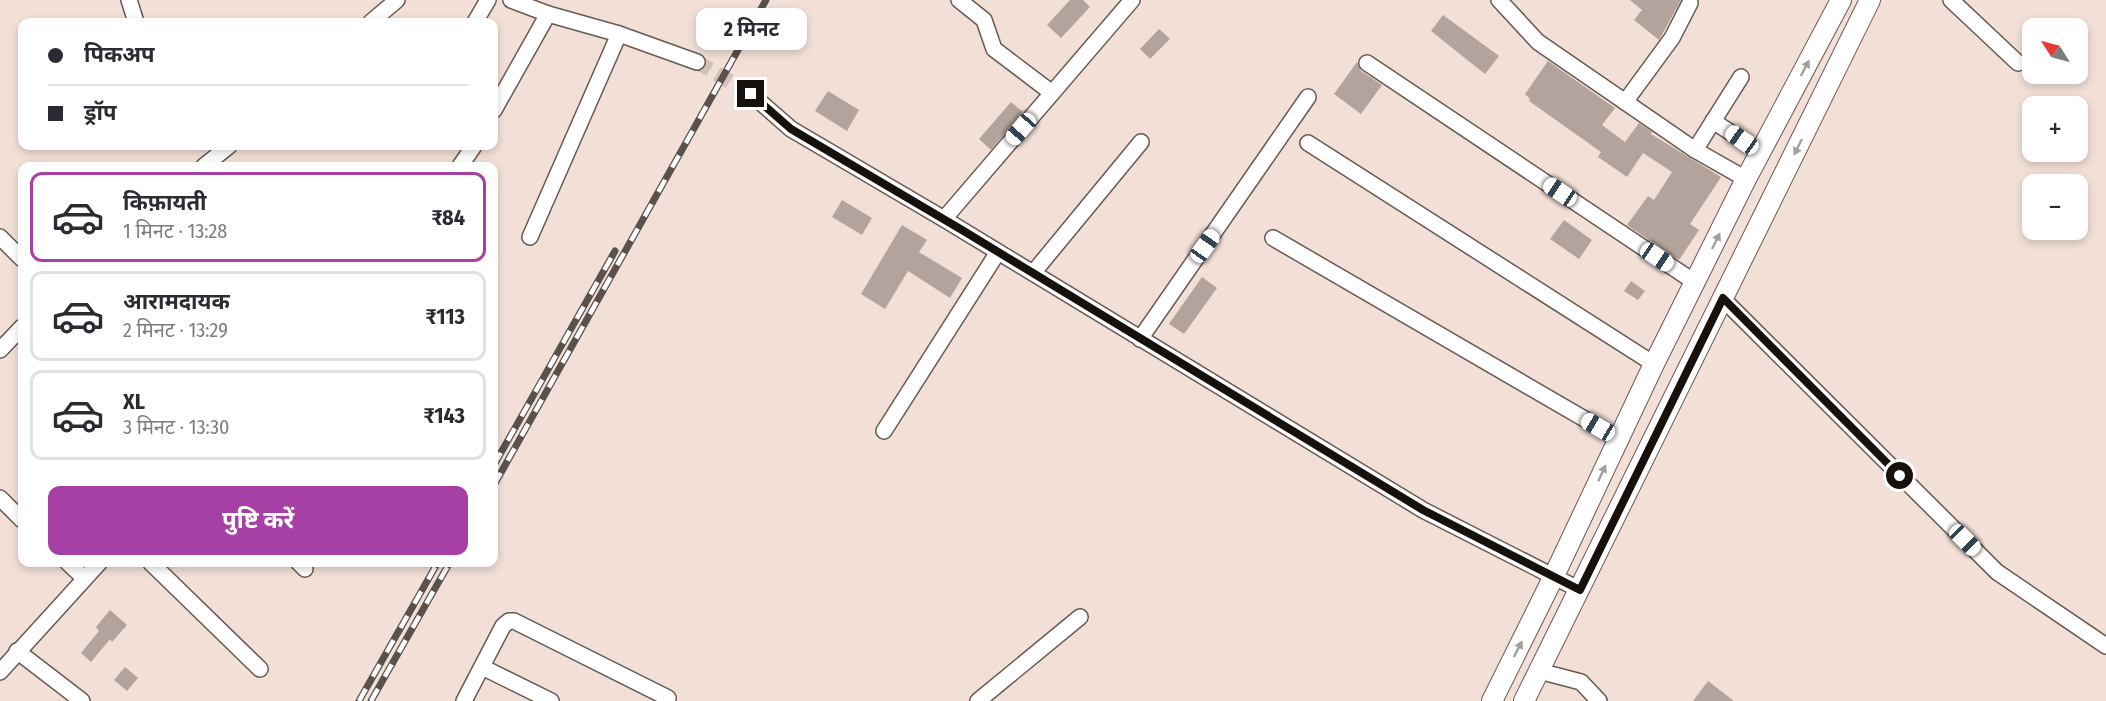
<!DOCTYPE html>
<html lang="hi">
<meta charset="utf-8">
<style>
:root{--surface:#fff;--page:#f7f7f7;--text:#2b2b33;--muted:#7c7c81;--line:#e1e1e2;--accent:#a740a4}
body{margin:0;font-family:"Fira Sans Condensed","Noto Sans Devanagari",sans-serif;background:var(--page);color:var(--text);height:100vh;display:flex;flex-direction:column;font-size:22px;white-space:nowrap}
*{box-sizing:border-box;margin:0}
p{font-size:20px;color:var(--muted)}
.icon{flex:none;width:33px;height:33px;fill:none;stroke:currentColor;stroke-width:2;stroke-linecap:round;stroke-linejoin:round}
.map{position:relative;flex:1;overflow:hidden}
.details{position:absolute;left:18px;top:162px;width:480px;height:405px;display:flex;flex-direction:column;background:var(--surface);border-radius:12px;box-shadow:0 3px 9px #0003}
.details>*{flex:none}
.top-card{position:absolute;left:18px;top:18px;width:480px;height:132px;border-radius:12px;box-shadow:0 3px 9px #0003;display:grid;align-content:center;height:132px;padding:0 30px;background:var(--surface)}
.needle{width:39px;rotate:306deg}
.buttons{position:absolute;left:2022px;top:18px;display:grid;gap:12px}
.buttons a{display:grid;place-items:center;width:66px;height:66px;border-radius:12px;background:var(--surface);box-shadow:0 3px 9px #0003;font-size:30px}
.end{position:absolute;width:27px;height:27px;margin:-14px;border:8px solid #17110e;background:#fff;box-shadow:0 0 0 3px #fff}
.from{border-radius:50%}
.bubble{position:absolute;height:42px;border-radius:12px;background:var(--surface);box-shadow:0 3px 9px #0003;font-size:20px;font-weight:700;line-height:42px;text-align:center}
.car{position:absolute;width:18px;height:36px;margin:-18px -9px;border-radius:8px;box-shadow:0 0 4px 2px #0007;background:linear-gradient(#fff 24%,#345 0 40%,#fff 0 76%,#345 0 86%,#fff 0)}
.top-card b{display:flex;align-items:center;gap:21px;height:57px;font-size:22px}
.top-card b+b{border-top:2px solid var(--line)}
.top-card i{width:15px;height:15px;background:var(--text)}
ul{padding:10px 0 0;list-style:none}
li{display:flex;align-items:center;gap:18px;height:90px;margin:0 12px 9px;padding:0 18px;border:3px solid var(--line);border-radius:12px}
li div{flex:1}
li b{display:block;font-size:22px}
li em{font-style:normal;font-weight:700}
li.current{border-color:var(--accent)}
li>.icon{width:54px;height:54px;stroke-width:1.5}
.primary-button{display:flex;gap:12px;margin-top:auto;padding:12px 30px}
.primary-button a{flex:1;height:69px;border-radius:12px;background:var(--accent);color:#fff;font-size:24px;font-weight:700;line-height:69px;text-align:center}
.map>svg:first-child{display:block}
</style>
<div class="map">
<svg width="2106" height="701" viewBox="0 0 2106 701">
<rect width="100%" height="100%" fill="#f2e0d8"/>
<!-- building -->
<g fill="#b4a39c">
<path d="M1070,0H1083L1090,7L1061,38L1047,25Z"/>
<path d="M1630,0H1681L1659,40L1634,20L1642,10Z"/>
<path d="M1443,15L1499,56L1485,74L1431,31Z"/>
<path d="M1159,29L1170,39L1150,59L1140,49Z"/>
<path d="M1548,61L1615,108L1602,125L1625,142L1639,123L1652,132L1651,134L1721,177L1690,224L1699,230L1679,260L1627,225L1648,196L1654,200L1672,172L1643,153L1627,177L1598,157L1601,152L1529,101L1530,99L1525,94Z"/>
<path d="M1357,62L1361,71L1382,85L1361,114L1334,94Z"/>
<path d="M828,91L859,110L847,131L815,111Z"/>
<path d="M1011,102L1023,112L991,150L979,139Z"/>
<path d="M842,200L872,218L862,235L832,217Z"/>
<path d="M1564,220L1592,240L1579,259L1550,239Z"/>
<path d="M902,225L927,240L919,252L962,278L950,298L908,271L885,309L861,294Z"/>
<path d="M1202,277L1217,288L1184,334L1169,324Z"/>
<path d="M1631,281L1645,291L1638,300L1624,291Z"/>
<path d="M110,610L127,625L112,642L110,639L91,662L81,653L99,631L96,627Z"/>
<path d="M125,667L138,678L127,691L114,680Z"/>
<path d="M1708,681L1734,701H1693Z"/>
</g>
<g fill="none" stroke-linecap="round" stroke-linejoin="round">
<!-- minor-tunnel -->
<path stroke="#d1c1ba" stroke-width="15" stroke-dasharray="15 8" stroke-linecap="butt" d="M697,62L751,94"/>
<defs>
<g id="minor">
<path d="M129,0L136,22"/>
<path d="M511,0L548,14L619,34L697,62"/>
<path d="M959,0L984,20L994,49L1052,93"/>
<path d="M1499,0L1538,42L1695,150L1746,179"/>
<path d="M1951,0L2018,63"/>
<path d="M371,22L397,0"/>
<path d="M475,22L488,0"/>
<path d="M1367,63L1696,283"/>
<path d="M751,94L791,129L944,219L1423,510L1580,590"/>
<path d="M1625,102L1672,38L1690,3"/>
<path d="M494,110L548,14"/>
<path d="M1713,121L1742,140"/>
<path d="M1308,143L1654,364"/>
<path d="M1695,150L1741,77"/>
<path d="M204,166L229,146"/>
<path d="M460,166L474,146"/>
<path d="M944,219L1132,0"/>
<path d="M0,237L22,259"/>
<path d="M530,237L619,34"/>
<path d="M1273,238L1619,439"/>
<path d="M1033,273L1141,142"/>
<path d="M1723,299L1997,572L2106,646"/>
<path d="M1140,339L1308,97"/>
<path d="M0,350L22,327"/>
<path d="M884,431L998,252"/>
<path d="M0,498L22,520"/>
<path d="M67,562L84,578"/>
<path d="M150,562L260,669"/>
<path d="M298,562L305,569"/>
<path d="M17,651L82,701"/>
<path d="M482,667L551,701"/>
<path d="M1539,671L1581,682L1599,701"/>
<path d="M0,672L100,562"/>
<path d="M464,701L503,626L509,621H514L668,698"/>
<path d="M978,701L1080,617"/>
</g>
<g id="major">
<path d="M1492,701L1553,578L1654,364L1746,179L1841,0"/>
<path d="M1524,701L1870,0"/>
</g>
</defs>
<!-- minor casing -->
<use href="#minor" stroke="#685952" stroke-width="18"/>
<!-- major casing -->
<use href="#major" stroke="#685952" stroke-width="22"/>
<!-- minor -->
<use href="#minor" stroke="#fff" stroke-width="15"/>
<!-- major -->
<use href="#major" stroke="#fff" stroke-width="20"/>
<defs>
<g id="rail">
<path d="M494,465L615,251"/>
<path d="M494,485L766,0"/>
<path d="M359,701L438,562"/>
<path d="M371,701L450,562"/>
</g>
</defs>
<!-- rail casing -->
<use href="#rail" stroke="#5a504c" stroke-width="7"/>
<!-- rail -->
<use href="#rail" stroke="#fff" stroke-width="4.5" stroke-dasharray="14" stroke-linecap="butt"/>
</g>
<!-- one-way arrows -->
<defs><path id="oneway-solid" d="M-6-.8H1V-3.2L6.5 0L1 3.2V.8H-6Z" transform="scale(1.5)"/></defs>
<g fill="#a2a09f">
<use href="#oneway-solid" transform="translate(1805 68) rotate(-62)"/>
<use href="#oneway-solid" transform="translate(1798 147) rotate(116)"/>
<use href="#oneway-solid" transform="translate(1716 241) rotate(-64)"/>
<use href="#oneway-solid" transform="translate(1602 473) rotate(-65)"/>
<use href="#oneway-solid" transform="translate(1518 649) rotate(-63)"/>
</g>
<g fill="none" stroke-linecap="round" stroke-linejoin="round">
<!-- route -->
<path stroke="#17110e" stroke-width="8" d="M751,94L791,129L962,230L1423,510L1580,590L1723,298L1900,476"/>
</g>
</svg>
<div class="buttons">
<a><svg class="needle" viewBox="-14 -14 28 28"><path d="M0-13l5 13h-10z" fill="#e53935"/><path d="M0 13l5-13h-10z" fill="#7c7c81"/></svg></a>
<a>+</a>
<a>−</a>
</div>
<i class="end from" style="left:1900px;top:476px"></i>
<i class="end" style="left:751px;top:94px"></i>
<div class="bubble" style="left:696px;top:8px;width:111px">2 मिनट</div>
<i class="car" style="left:1021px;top:129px;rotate:221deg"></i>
<i class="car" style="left:1742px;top:140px;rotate:305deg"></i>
<i class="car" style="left:1560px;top:192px;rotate:304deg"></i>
<i class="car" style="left:1205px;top:246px;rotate:35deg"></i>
<i class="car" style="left:1657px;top:257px;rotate:124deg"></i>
<i class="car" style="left:1598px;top:427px;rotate:300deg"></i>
<i class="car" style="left:1965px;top:540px;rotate:135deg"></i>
<div class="top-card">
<b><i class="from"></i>पिकअप</b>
<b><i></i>ड्रॉप</b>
</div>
<section class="details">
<ul>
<li class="current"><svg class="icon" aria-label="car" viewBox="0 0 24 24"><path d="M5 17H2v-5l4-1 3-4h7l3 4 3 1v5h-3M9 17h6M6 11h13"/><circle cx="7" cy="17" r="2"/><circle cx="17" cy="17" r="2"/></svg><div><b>किफ़ायती</b><p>1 मिनट · 13:28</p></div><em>₹84</em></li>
<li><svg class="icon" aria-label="car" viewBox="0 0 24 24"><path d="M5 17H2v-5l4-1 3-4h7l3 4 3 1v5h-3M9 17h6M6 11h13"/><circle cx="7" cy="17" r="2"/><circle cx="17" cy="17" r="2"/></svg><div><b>आरामदायक</b><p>2 मिनट · 13:29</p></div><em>₹113</em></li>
<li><svg class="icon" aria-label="car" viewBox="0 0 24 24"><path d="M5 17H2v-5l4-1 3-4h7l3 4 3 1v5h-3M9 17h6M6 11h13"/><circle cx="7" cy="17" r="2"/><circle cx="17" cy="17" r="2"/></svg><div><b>XL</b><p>3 मिनट · 13:30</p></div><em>₹143</em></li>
</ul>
<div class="primary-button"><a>पुष्टि करें</a></div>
</section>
</div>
